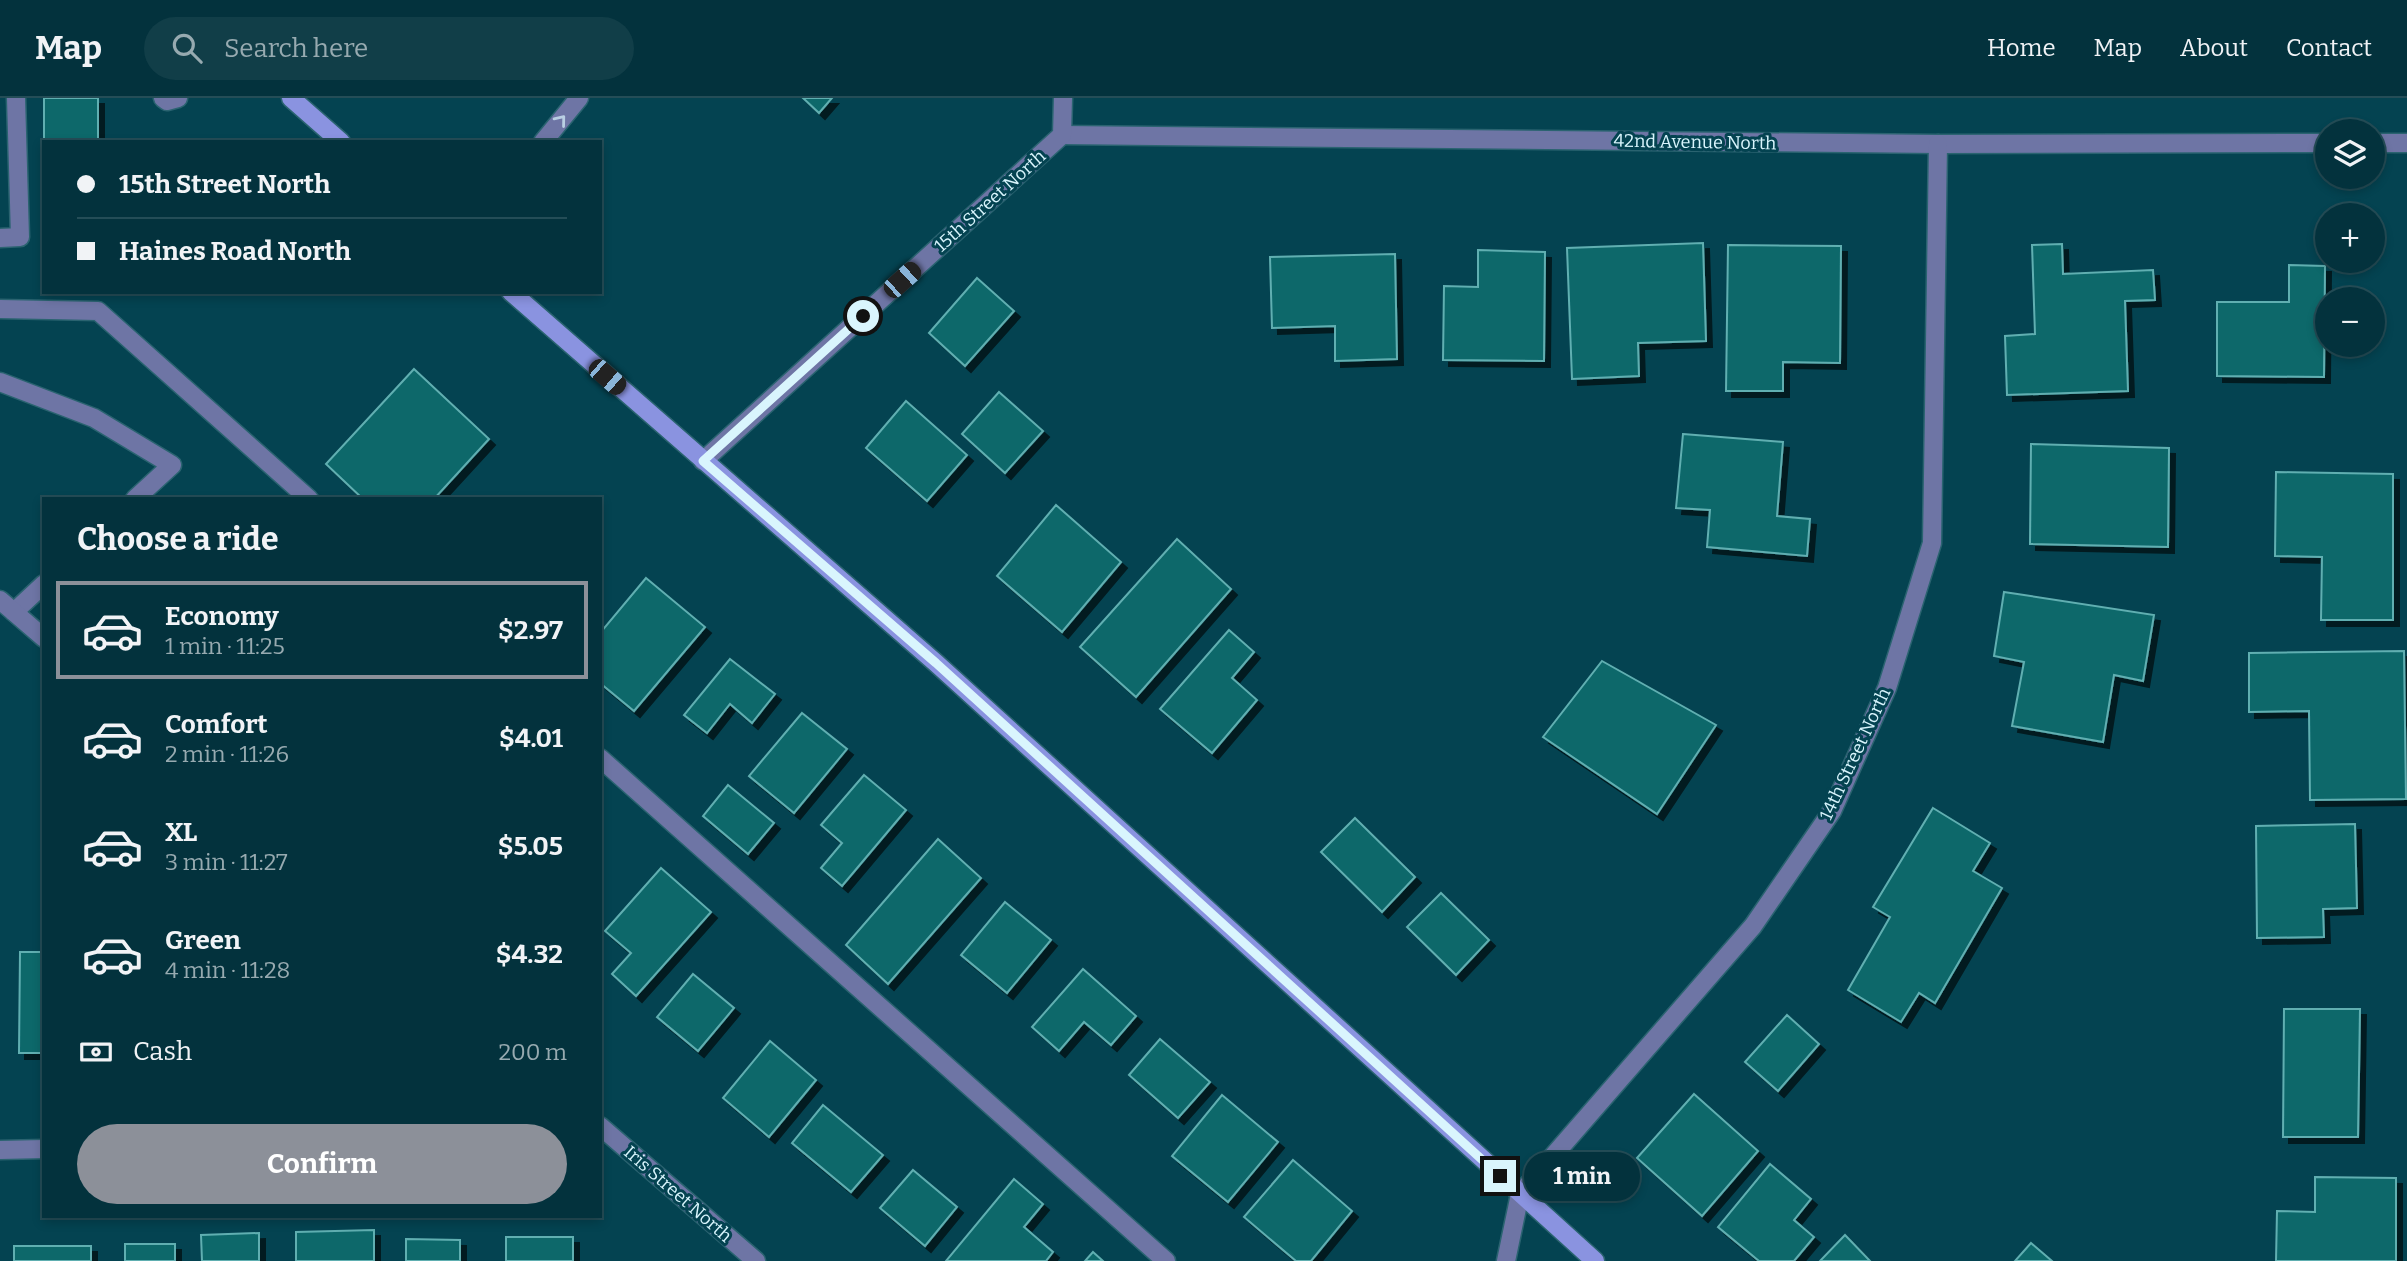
<!DOCTYPE html>
<meta charset="utf-8">
<style>
:root{--surface:#03323d;--page:#113e48;--text:#f1f3f6;--muted:#97aab0;--line:#244d57;--accent:#8c9099}
body{margin:0;font-family:Bitter,serif;background:var(--page);color:var(--text);height:100vh;display:flex;flex-direction:column;font-size:26px;white-space:nowrap}
*{box-sizing:border-box;margin:0}
p{font-size:23px;color:var(--muted)}
.icon{flex:none;width:38px;height:38px;fill:none;stroke:currentColor;stroke-width:2;stroke-linecap:round;stroke-linejoin:round}
.map{position:relative;flex:1;overflow:hidden}
.drawer{position:absolute;left:42px;top:399px;width:560px;height:721px;display:flex;flex-direction:column;background:var(--surface);border-radius:0px;box-shadow:0 4px 10px #0003,0 0 0 2px var(--line)}
.drawer>*{flex:none}
.guide{position:absolute;left:42px;top:42px;width:560px;height:154px;border-radius:0px;box-shadow:0 4px 10px #0003,0 0 0 2px var(--line);display:grid;align-content:center;height:154px;padding:0 35px;background:var(--surface)}
.fabs{position:absolute;left:2315px;top:21px;display:grid;gap:14px}
.fabs a{display:grid;place-items:center;width:70px;height:70px;border-radius:50%;background:var(--surface);box-shadow:0 4px 10px #0003,0 0 0 2px var(--line);font-size:35px}
.end{position:absolute;width:32px;height:32px;margin:-16px;border:9px solid #d9f5fd;background:#111;box-shadow:0 0 0 4px #111}
.from{border-radius:50%}
.bubble{position:absolute;height:49px;border-radius:24px;background:var(--surface);box-shadow:0 4px 10px #0003,0 0 0 2px var(--line);font-size:23px;font-weight:700;line-height:49px;text-align:center}
.car{position:absolute;width:21px;height:42px;margin:-21px -10px;border-radius:9px;box-shadow:0 0 5px 2px #0007;background:linear-gradient(#222 24%,#8ab4d8 0 40%,#222 0 76%,#8ab4d8 0 86%,#222 0)}
.guide b{display:flex;align-items:center;gap:24px;height:66px;font-size:26px}
.guide b+b{border-top:2px solid var(--line)}
.guide i{width:18px;height:18px;background:var(--text)}
ul{padding:0;list-style:none}
li{display:flex;align-items:center;gap:21px;height:98px;margin:0 14px 10px;padding:0 21px;border:4px solid transparent;border-radius:0px}
li div{flex:1}
li b{display:block;font-size:26px}
li em{font-style:normal;font-weight:700}
li.selected{border-color:var(--accent)}
li>.icon{width:63px;height:63px;stroke-width:1.5}
h2{padding:0 35px;font-size:32px;line-height:84px}
.pay{display:flex;align-items:center;gap:18px;height:77px;padding:0 35px;font-size:26px}
.pay p{margin-inline-start:auto}
.cta{display:flex;gap:14px;margin-top:auto;padding:14px 35px}
.cta a{flex:1;height:80px;border-radius:42px;background:var(--accent);color:#fff;font-size:28px;font-weight:700;line-height:80px;text-align:center}
header{display:flex;align-items:center;gap:42px;box-sizing:border-box;height:98px;padding:0 35px;background:var(--surface);border-bottom:2px solid var(--line)}
header strong{font-size:33px}
nav{display:flex;gap:38px;margin-inline-start:auto;font-size:24px}
.search{width:490px;height:63px;background:var(--page);display:flex;align-items:center;gap:18px;box-sizing:border-box;padding:0 24px;border-radius:38px;color:var(--muted);font-size:26px}
.map>svg:first-child{display:block}
</style>
<header>
<strong>Map</strong>
<div class="search"><svg class="icon" aria-label="search" viewBox="0 0 24 24"><circle cx="10" cy="10" r="6"/><path d="M15 15l6 6"/></svg>Search here</div>
<nav><a>Home</a><a>Map</a><a>About</a><a>Contact</a></nav>
</header>
<div class="map">
<svg width="2407" height="1163" viewBox="0 0 2407 1163">
<defs>
<filter id="shadow"><feDropShadow dx="6" dy="6" stdDeviation="0" flood-color="#0009"/></filter>
</defs>
<rect width="100%" height="100%" fill="#044351"/>
<!-- building -->
<g fill="#0d686b" stroke="#61afb1" stroke-width="2" filter="url(#shadow)">
<rect x="44" y="0" width="54" height="44"/>
<path d="M803,0H832L819,15Z"/>
<path d="M1703,145L1706,243L1638,245L1639,278L1572,281L1567,150Z"/>
<path d="M2062,146L2063,176L2153,172L2155,202L2125,203L2128,293L2007,297L2005,238L2035,236L2032,147Z"/>
<path d="M1728,147L1841,148L1840,265L1783,264V293H1726Z"/>
<path d="M1478,152L1545,154L1544,263L1443,262L1444,188L1478,189Z"/>
<path d="M1395,156L1397,261L1335,263V228L1272,230L1270,159Z"/>
<path d="M2289,167L2325,168L2324,279L2217,278V204H2289Z"/>
<path d="M977,180L1014,213L965,268L929,235Z"/>
<path d="M414,271L489,341L434,401H363L326,366Z"/>
<path d="M999,294L1043,333L1005,375L962,336Z"/>
<path d="M906,303L967,357L927,403L866,350Z"/>
<path d="M1683,336L1783,344L1777,418L1810,421L1807,458L1707,449L1710,412L1676,410Z"/>
<path d="M2031,346L2169,350L2168,449L2030,446Z"/>
<path d="M2276,374L2393,376V522H2321L2322,459L2275,458Z"/>
<path d="M1056,407L1121,464L1062,534L997,478Z"/>
<path d="M1177,441L1231,491L1136,599L1080,549Z"/>
<path d="M646,480L705,529L634,613L600,585V535Z"/>
<path d="M2004,494L2154,517L2143,583L2114,577L2103,644L2012,628L2024,564L1994,558Z"/>
<path d="M1229,532L1254,554L1232,580L1257,602L1212,655L1160,611Z"/>
<path d="M2404,553L2406,701L2310,702L2309,613L2249,614V555Z"/>
<path d="M730,561L775,596L752,625L730,606L707,635L684,617Z"/>
<path d="M1602,563L1716,627L1657,716L1543,639Z"/>
<path d="M802,615L847,651L794,715L749,678Z"/>
<path d="M42,637H44V752H41Z"/>
<path d="M864,677L906,712L842,788L821,770L842,745L821,727Z"/>
<path d="M728,687L774,725L748,756L703,718Z"/>
<path d="M1933,710L1990,745L1973,773L2002,790L1935,905L1919,895L1901,924L1848,892L1890,819L1873,809Z"/>
<path d="M1355,720L1415,779L1382,814L1321,754Z"/>
<path d="M2355,726L2357,810L2323,811L2324,839L2257,840L2256,728Z"/>
<path d="M938,741L981,780L888,886L846,847Z"/>
<path d="M661,770L711,814L636,898L612,876L631,855L605,833Z"/>
<path d="M1441,795L1489,842L1456,877L1407,829Z"/>
<path d="M1005,804L1051,842L1007,895L961,857Z"/>
<path d="M20,854H44V955H19Z"/>
<path d="M1083,871L1136,918L1111,947L1084,924L1059,953L1032,929Z"/>
<path d="M693,876L734,910L698,953L657,919Z"/>
<path d="M2284,911H2360L2358,1039H2283Z"/>
<path d="M1787,917L1819,946L1778,993L1745,964Z"/>
<path d="M1160,941L1210,984L1178,1020L1129,977Z"/>
<path d="M770,943L816,982L769,1039L723,1000Z"/>
<path d="M1694,996L1758,1053L1702,1118L1637,1060Z"/>
<path d="M1222,997L1278,1044L1228,1104L1172,1058Z"/>
<path d="M823,1007L883,1057L851,1094L792,1045Z"/>
<path d="M1293,1062L1352,1113L1311,1163H1296L1244,1119Z"/>
<path d="M1770,1066L1811,1101L1794,1122L1814,1139L1794,1163H1759L1718,1129Z"/>
<path d="M913,1072L957,1109L925,1148L880,1110Z"/>
<path d="M2315,1079L2396,1080V1163H2276L2277,1113L2315,1114Z"/>
<path d="M1014,1081L1043,1106L1024,1129L1053,1154L1046,1163H946Z"/>
<path d="M374,1132V1163H296V1134Z"/>
<path d="M259,1135V1163H202L201,1137Z"/>
<path d="M1845,1137L1870,1163H1820Z"/>
<rect x="506" y="1139" width="67" height="24"/>
<path d="M406,1141L460,1142V1163H406Z"/>
<path d="M2031,1145L2052,1163H2015Z"/>
<rect x="125" y="1146" width="50" height="17"/>
<rect x="14" y="1148" width="77" height="15"/>
<path d="M1093,1154L1103,1163H1085Z"/>
</g>
<g fill="none" stroke-linecap="round" stroke-linejoin="round">
<defs>
<g id="lane">
<path d="M163,0L167,3L178,0"/>
<path d="M543,44L579,0"/>
<path d="M0,140L20,139L16,0"/>
<path d="M0,211L98,213L309,401"/>
<path d="M0,284L94,320L172,367L135,401"/>
<path d="M14,514L44,486"/>
<path d="M600,660L1166,1163"/>
</g>
<g id="street">
<path d="M1062,37L1938,46L2328,45"/>
<path d="M2373,45H2407"/>
<path d="M703,363L1062,37L1063,0"/>
<path d="M0,502L44,540"/>
<path d="M600,1028L756,1163"/>
<path d="M0,1052L44,1051"/>
<path d="M1506,1163L1520,1096L1753,828L1832,713L1887,590L1932,445L1938,46"/>
</g>
<g id="secondary">
<path d="M291,0L341,44"/>
<path d="M511,194L936,565L1595,1163"/>
</g>
</defs>
<!-- lane casing -->
<use href="#lane" stroke="#2a6370" stroke-width="21"/>
<!-- street casing -->
<use href="#street" stroke="#2a6370" stroke-width="21"/>
<!-- secondary casing -->
<use href="#secondary" stroke="#2a6370" stroke-width="21"/>
<!-- lane -->
<use href="#lane" stroke="#6e75a5" stroke-width="18"/>
<!-- street -->
<use href="#street" stroke="#6e75a5" stroke-width="18"/>
<!-- secondary -->
<use href="#secondary" stroke="#8a93e0" stroke-width="18"/>
</g>
<!-- one-way arrows -->
<defs><path id="oneway-chevron" d="M-2-3.5L2.5 0L-2 3.5" fill="none" stroke-width="1.6" stroke-linecap="round" stroke-linejoin="round" transform="scale(1.75)"/></defs>
<use stroke="#b9cfe3" href="#oneway-chevron" transform="translate(561 22) rotate(-51)"/>
<g fill="none" stroke-linecap="round" stroke-linejoin="round">
<!-- route -->
<path stroke="#d9f5fd" stroke-width="9" d="M863,218L703,363L936,565L1500,1078"/>
</g>
<g text-anchor="middle" dominant-baseline="central" stroke-width="6" stroke-linejoin="round" paint-order="stroke">
<!-- street labels -->
<g font-size="18" fill="#d9f5fd" stroke="#044351">
<text transform="translate(1695 44) rotate(1)">42nd Avenue North</text>
<text transform="translate(990 103) rotate(-42)">15th Street North</text>
<text transform="translate(1855 656) rotate(-65)">14th Street North</text>
<text transform="translate(678 1096) rotate(41)">Iris Street North</text>
</g>
</g>
</svg>
<div class="fabs">
<a><svg class="icon" aria-label="layers" viewBox="0 0 24 24"><path d="M12 4l9 5-9 5-9-5zM3 14l9 5 9-5"/></svg></a>
<a>+</a>
<a>−</a>
</div>
<i class="end from" style="left:863px;top:218px"></i>
<i class="end" style="left:1500px;top:1078px"></i>
<div class="bubble" style="left:1524px;top:1054px;width:116px">1 min</div>
<i class="car" style="left:902px;top:182px;rotate:48deg"></i>
<i class="car" style="left:607px;top:279px;rotate:131deg"></i>
<div class="guide">
<b><i class="from"></i>15th Street North</b>
<b><i></i>Haines Road North</b>
</div>
<section class="drawer">
<h2>Choose a ride</h2>
<ul>
<li class="selected"><svg class="icon" aria-label="car" viewBox="0 0 24 24"><path d="M5 17H2v-5l4-1 3-4h7l3 4 3 1v5h-3M9 17h6M6 11h13"/><circle cx="7" cy="17" r="2"/><circle cx="17" cy="17" r="2"/></svg><div><b>Economy</b><p>1 min · 11:25</p></div><em>$2.97</em></li>
<li><svg class="icon" aria-label="car" viewBox="0 0 24 24"><path d="M5 17H2v-5l4-1 3-4h7l3 4 3 1v5h-3M9 17h6M6 11h13"/><circle cx="7" cy="17" r="2"/><circle cx="17" cy="17" r="2"/></svg><div><b>Comfort</b><p>2 min · 11:26</p></div><em>$4.01</em></li>
<li><svg class="icon" aria-label="car" viewBox="0 0 24 24"><path d="M5 17H2v-5l4-1 3-4h7l3 4 3 1v5h-3M9 17h6M6 11h13"/><circle cx="7" cy="17" r="2"/><circle cx="17" cy="17" r="2"/></svg><div><b>XL</b><p>3 min · 11:27</p></div><em>$5.05</em></li>
<li><svg class="icon" aria-label="car" viewBox="0 0 24 24"><path d="M5 17H2v-5l4-1 3-4h7l3 4 3 1v5h-3M9 17h6M6 11h13"/><circle cx="7" cy="17" r="2"/><circle cx="17" cy="17" r="2"/></svg><div><b>Green</b><p>4 min · 11:28</p></div><em>$4.32</em></li>
</ul>
<div class="pay"><svg class="icon" aria-label="cash" viewBox="0 0 24 24"><path d="M3 7h18v10H3z"/><circle cx="12" cy="12" r="2"/></svg>Cash<p>200 m</p></div>
<div class="cta"><a>Confirm</a></div>
</section>
</div>
